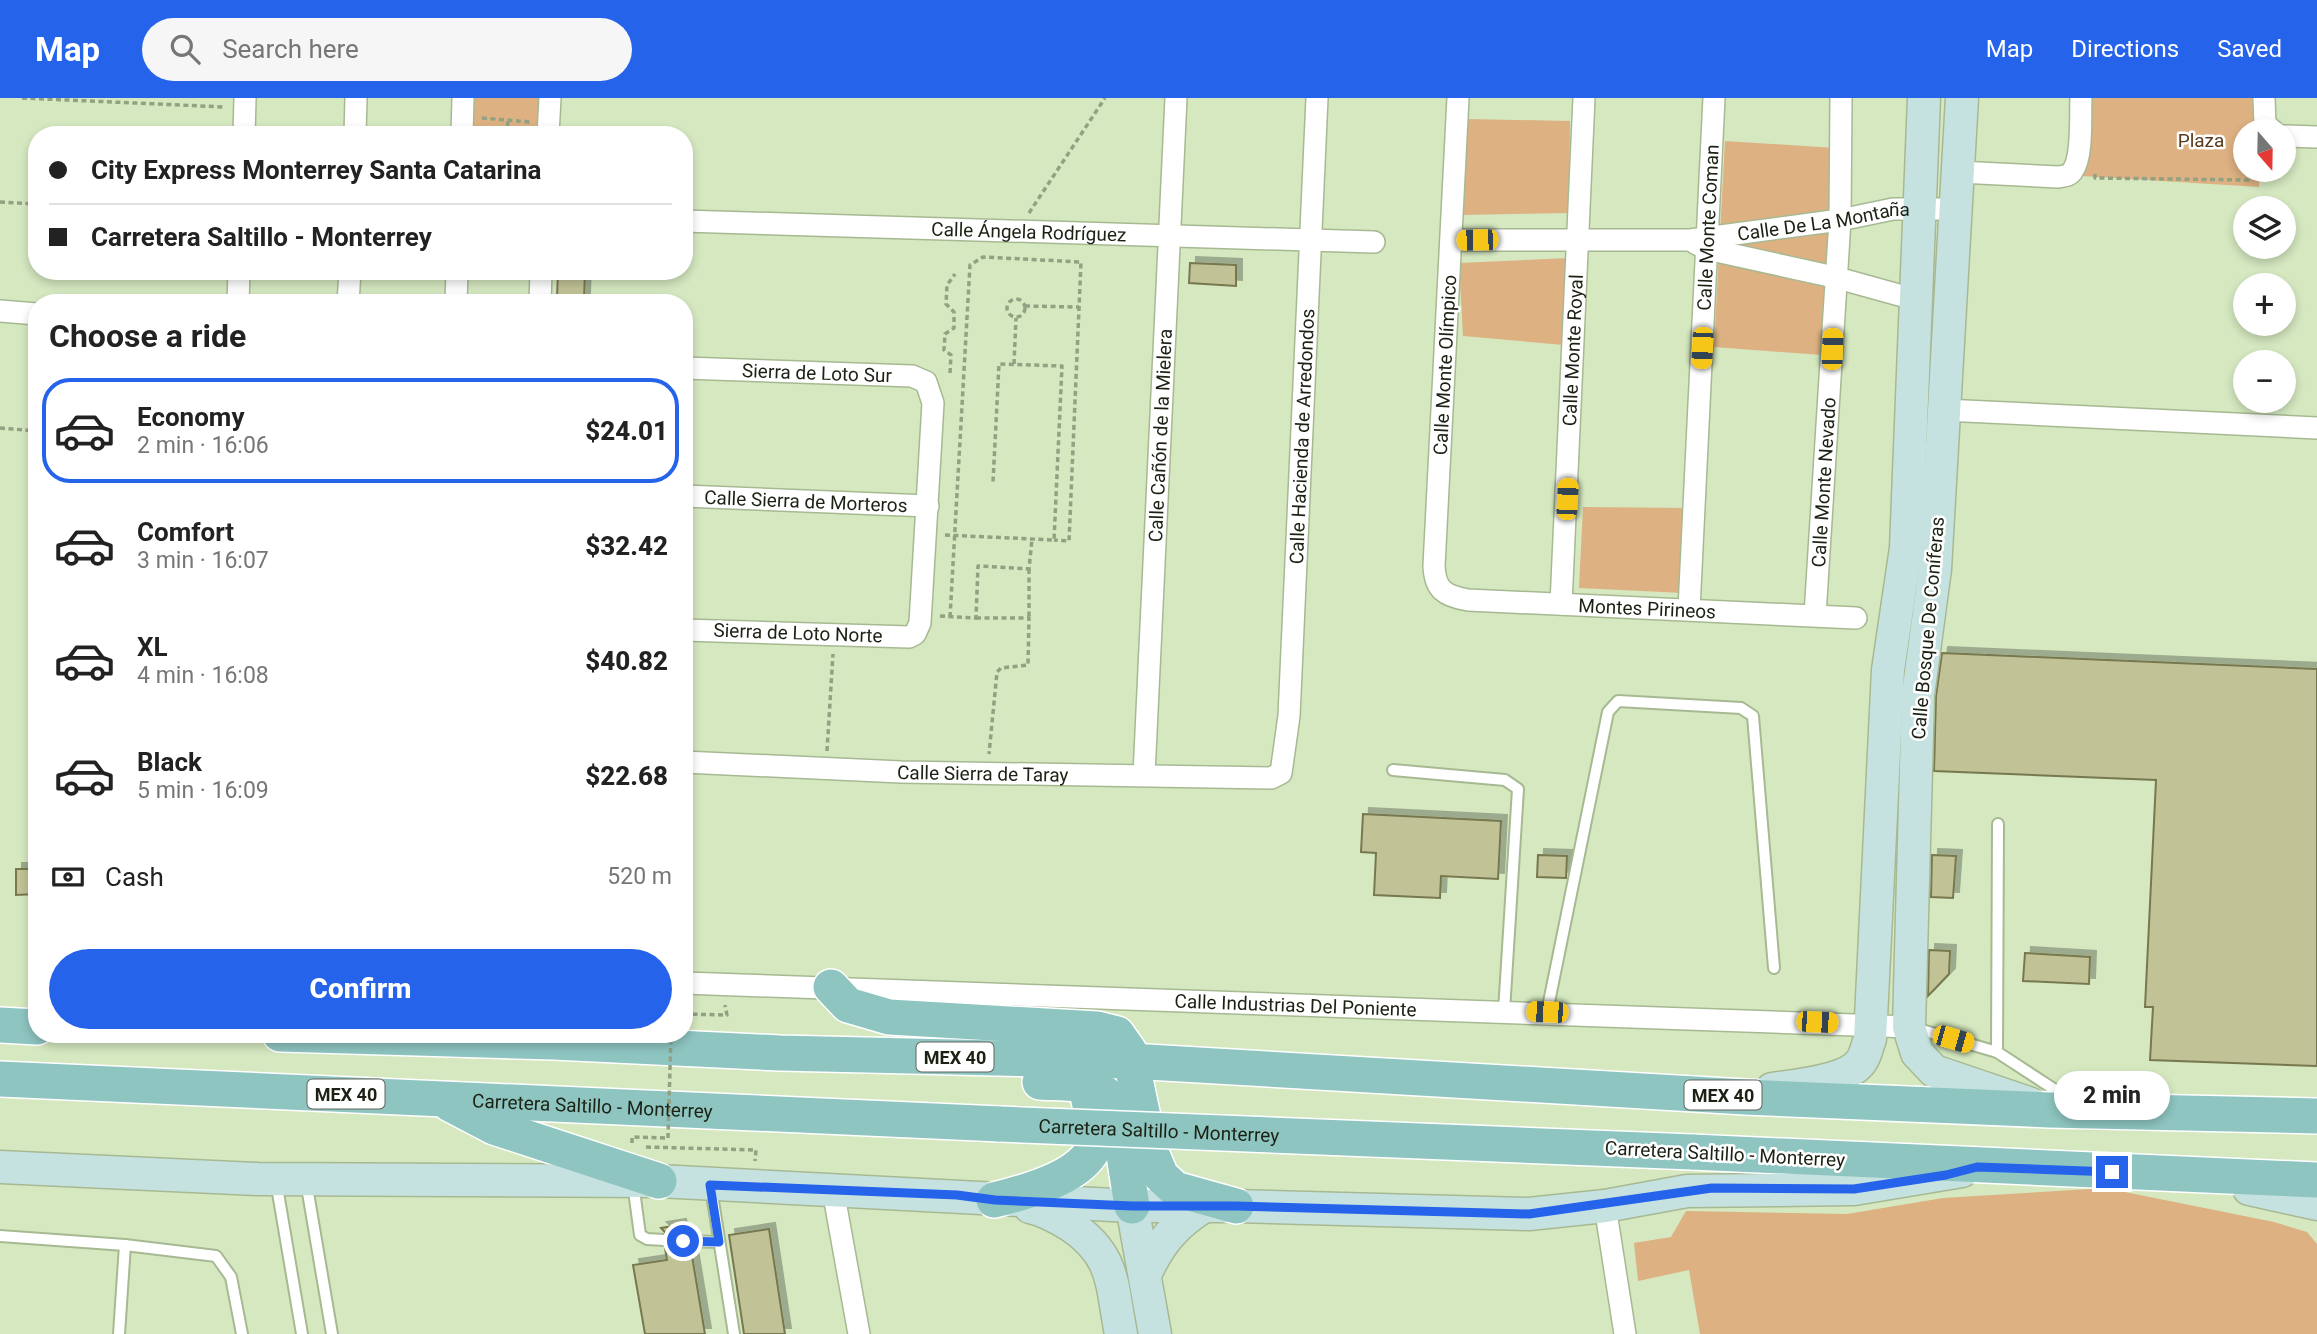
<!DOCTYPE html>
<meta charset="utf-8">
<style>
:root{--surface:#fff;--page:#f6f6f6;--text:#222;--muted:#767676;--line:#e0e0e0;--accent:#2563eb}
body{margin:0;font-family:Roboto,sans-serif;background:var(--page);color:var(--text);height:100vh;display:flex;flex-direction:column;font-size:26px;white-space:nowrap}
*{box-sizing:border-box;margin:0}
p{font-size:23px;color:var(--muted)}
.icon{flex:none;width:38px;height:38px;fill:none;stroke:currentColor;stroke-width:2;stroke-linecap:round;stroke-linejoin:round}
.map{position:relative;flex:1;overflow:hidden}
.drawer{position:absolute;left:28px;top:196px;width:665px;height:749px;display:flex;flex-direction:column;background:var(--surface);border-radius:28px;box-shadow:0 4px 10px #0003}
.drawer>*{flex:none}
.top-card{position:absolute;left:28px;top:28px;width:665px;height:154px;border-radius:28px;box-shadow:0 4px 10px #0003;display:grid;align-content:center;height:154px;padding:0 21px;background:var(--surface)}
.needle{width:46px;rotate:160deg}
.fabs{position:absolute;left:2233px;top:21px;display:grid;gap:14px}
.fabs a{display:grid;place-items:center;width:63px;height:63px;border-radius:50%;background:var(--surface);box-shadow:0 4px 10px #0003;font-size:35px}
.end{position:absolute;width:32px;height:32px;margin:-16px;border:9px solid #2563eb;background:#fff;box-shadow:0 0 0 4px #fff}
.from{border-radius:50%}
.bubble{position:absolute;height:49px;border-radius:24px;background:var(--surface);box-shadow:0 4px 10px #0003;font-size:23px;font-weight:800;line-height:49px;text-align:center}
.car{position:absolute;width:21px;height:42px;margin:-21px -10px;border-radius:9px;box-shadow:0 0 5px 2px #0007;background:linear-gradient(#f5c518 24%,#345 0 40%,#f5c518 0 76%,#345 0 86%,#f5c518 0)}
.top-card b{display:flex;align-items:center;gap:24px;height:66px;font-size:26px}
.top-card b+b{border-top:2px solid var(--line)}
.top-card i{width:18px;height:18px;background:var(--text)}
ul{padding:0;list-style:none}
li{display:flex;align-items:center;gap:21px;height:105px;margin:0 14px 10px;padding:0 7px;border:4px solid transparent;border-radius:28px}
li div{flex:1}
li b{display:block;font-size:26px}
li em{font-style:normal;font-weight:800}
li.selected{border-color:var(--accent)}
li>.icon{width:63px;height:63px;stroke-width:1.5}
h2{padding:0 21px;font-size:32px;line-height:84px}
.pay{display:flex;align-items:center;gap:18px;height:77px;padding:0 21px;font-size:26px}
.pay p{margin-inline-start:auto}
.cta{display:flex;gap:14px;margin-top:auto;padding:14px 21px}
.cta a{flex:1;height:80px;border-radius:42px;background:var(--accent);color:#fff;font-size:28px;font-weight:800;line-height:80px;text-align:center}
header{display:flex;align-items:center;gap:42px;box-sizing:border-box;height:98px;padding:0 35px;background:var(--accent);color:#fff}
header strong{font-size:33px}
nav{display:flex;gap:38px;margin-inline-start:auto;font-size:24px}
.search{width:490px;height:63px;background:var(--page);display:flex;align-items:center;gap:18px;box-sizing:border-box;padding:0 24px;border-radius:38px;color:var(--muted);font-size:26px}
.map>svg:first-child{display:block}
</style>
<header>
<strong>Map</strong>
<div class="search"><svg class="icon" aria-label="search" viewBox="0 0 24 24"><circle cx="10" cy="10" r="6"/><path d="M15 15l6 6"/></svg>Search here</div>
<nav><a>Map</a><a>Directions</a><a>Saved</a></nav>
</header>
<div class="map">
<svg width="2317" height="1236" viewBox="0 0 2317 1236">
<defs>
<filter id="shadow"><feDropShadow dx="6" dy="-6" stdDeviation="0" flood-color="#0004"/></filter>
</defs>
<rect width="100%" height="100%" fill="#d5e8c0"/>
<!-- green -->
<g fill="#ddb182">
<path d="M463,0H554L552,37H461Z"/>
<path d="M2085,0H2263L2261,33H2245V72H2260L2259,89L2081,78Z"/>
<path d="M1468,21L1570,23L1569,115L1461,117Z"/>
<path d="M1725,43L1835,50L1822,257L1714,249Z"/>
<path d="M1568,160L1564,247L1463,238L1459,165Z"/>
<path d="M1583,409L1687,410L1683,495L1579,490Z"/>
<path d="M2105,1090L2274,1124L2307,1134L2317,1146V1236H1700L1689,1172L1638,1183L1634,1145L1671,1139L1686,1113L1847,1116L1943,1100Z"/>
</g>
<!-- building -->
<g fill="#c2c297" stroke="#787850" stroke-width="2" filter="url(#shadow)">
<path d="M1190,165L1236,167V188L1189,185Z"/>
<path d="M558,173H585L584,202L557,200Z"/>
<path d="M1942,555L2317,571V968L2150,962L2153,909H2145L2156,682L1934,673L1936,598Z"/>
<path d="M1363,716L1501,723L1498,781L1441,778L1440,800L1374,797L1376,755L1361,754Z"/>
<path d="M1538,757L1567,758L1566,780L1537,779Z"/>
<path d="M1932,757L1956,758L1953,800L1931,799Z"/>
<path d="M16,771H37V796L16,797Z"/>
<path d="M1929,852L1950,853L1949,876L1928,898Z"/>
<path d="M2025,855L2090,859L2089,886L2023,883Z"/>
<path d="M680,1127L682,1135L675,1143L678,1149L684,1151L686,1159L692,1158L705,1236H645L633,1167L667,1162L665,1150L672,1142L661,1130Z"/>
<path d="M769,1131L785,1236H744L729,1137Z"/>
</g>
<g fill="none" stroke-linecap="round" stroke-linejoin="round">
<defs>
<g id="lane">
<path d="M1393,672L1505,682L1518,691L1504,913"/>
<path d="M1998,726L1997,954L2069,1001"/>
<path d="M1547,914L1608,614L1618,603L1741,610L1753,618L1774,870"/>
<path d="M1915,930L1997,954"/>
<path d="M276,1083L302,1236"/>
<path d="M306,1083L332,1236"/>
<path d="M633,1085L640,1137L647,1141L664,1142"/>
<path d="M711,1090L734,1236"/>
<path d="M0,1138L125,1147L216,1158L231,1179L242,1236"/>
<path d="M683,1143L719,1144"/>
<path d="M119,1236L125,1147"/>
</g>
<g id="street">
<path id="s1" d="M1458,0L1434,468C1435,492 1445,498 1468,502L1856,520"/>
<path d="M2264,0L2265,26L2273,33"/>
<path d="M244,37L245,0"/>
<path d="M355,37L356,0"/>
<path d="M462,37L463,0"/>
<path d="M548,37L550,0"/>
<path d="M2284,38L2317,39"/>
<path d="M1959,74L2058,79C2064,78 2070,78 2073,72C2083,58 2080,18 2081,0"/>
<path id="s2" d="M684,123L1374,144"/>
<path id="s3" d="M1451,142H1690L1840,122L1893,111H1957"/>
<path d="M1695,145L1707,151L1834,179L1917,202"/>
<path d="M238,205L239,173"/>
<path d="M348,205L350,173"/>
<path d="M456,205L457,173"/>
<path d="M540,205L541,173"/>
<path d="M0,213L37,216"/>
<path id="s4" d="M684,270L912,278L926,284L933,305L920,525L915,536L909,539L684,532"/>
<path d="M1944,312L2317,330"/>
<path id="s5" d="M684,398L928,408"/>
<path id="s6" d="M1561,506L1584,0"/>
<path id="s7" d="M1689,511L1714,0"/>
<path id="s8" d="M1815,517L1840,122L1841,0"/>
<path id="s9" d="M684,664L901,674L1271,680L1281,675L1289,618L1317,0"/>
<path id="s10" d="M1144,677L1176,0"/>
<path id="s11" d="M684,885L1909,929"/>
<path d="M833,1092L859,1236"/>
<path d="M1605,1108L1625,1236"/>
</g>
<g id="secondary">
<path d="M1962,0L1935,471L1918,597L1909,929L1917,955L1934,973L2031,1006"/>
<path d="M1772,991C1795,988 1850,983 1862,962C1866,956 1867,948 1870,941L1888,572L1906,450L1924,0"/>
<path d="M0,1069L258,1081L659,1083L1132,1108H1236L1529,1116L1605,1108L1687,1093L1854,1091L1962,1073"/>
<path d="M2249,1091L2317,1106"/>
<path d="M1132,1108L1155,1236"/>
<path d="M1030,1109C1045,1112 1057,1119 1070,1127C1116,1158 1111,1186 1121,1236"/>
<path d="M1145,1177C1159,1145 1176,1125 1206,1107"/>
</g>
<g id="primary">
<path d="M831,889L848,907L889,919L1097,931L1117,936L1129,953L1150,1052L1161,1078L1175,1091L1236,1108"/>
<path d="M0,927L37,929"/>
<path d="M280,936L553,944L780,955L1130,963L1745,999L2049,1012L2317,1018"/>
<path id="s12" d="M0,981L1000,1026"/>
<path d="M1040,984C1067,986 1105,981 1117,1012L1132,1108"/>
<path d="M450,1006L494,1029L659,1083"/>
<path d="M1692,1054L2317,1082"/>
<path d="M994,1102C1039,1091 1126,1068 1089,1003"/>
</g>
</defs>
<!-- lane casing -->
<use href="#lane" stroke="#a7b992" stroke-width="14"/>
<!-- street casing -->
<use href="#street" stroke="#a7b992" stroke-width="24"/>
<!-- secondary casing -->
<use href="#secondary" stroke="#a7b992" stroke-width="35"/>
<!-- primary casing -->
<use href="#primary" stroke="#fff" stroke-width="38"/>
<!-- path -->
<g stroke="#92a182" stroke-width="3.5" stroke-dasharray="5 3.5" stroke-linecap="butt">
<path d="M22,0L225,9"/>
<path d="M482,20L530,24"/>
<path d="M507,37L508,22"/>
<path d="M2095,76V80L2248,82L2249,72"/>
<path d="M0,104L37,106"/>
<path d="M1029,115L1105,0"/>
<circle cx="1016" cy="210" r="9"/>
<path d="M1025,208L1079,209"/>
<path d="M1014,266L1016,220"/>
<path d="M950,275L951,257L944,252L945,236L954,230V214L946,206L947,187L955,176"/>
<path d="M0,330L37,333"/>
<path d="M945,437L1054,442L1062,268L999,266L993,384"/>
<path d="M1029,471V520"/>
<path d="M940,518L976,520L978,468L1029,471L1032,441"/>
<path d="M950,519L970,167L983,159L1081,164L1069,443L1054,442"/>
<path d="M976,520H1029L1028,567L1001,570L997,574L989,656"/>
<path d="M827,653L833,556"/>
<path d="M684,916L727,917L725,907"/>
<path d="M632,1045V1039L667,1040"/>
<path d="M646,1049L756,1052L755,1063"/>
</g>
<!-- lane -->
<use href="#lane" stroke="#fff" stroke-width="10"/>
<!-- street -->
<use href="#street" stroke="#fff" stroke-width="21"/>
<!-- secondary -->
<use href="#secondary" stroke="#c6e2e0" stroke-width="32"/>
<!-- primary -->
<use href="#primary" stroke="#8ec5c1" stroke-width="35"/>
<defs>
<g id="primary-bridge">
<path id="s13" d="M1000,1026L1692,1054"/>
</g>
</defs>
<!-- primary-bridge casing -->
<use href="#primary-bridge" stroke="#fff" stroke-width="38" stroke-linecap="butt"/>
<!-- path-bridge -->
<path stroke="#92a182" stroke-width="3.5" stroke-dasharray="5 3.5" stroke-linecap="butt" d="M668,1040L671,936"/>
<!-- primary-bridge -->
<use href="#primary-bridge" stroke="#8ec5c1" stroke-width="35"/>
</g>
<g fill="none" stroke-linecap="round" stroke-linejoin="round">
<!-- route -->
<path stroke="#2563eb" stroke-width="9" d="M683,1143L719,1144L710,1087L957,1097L995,1102L1132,1108H1236L1529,1116L1712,1090L1854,1091L1946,1077L1977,1069L2112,1074"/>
</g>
<g text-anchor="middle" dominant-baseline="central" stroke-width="5" stroke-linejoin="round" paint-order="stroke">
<!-- shield labels -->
<g fill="#fff" stroke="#5f645a" stroke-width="2">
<rect x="916.5" y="944.5" width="77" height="29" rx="5"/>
<rect x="307.5" y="981.5" width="77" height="29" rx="5"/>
<rect x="1684.5" y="982.5" width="77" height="29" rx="5"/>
</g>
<g font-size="18" font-weight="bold" fill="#1b2213">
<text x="955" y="959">MEX 40</text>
<text x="346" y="996">MEX 40</text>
<text x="1723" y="997">MEX 40</text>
</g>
<!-- park labels -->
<g font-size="19" fill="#583c1d" stroke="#fff">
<text x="2201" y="42">Plaza</text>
</g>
<!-- street labels -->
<g font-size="19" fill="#1b2213" stroke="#fff">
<text stroke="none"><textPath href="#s3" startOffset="374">Calle De La Montaña</textPath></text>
<text stroke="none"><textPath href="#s7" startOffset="382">Calle Monte Coman</textPath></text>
<text stroke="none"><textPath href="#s2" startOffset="345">Calle Ángela Rodríguez</textPath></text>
<text stroke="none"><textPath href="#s6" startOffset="254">Calle Monte Royal</textPath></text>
<text transform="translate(1445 267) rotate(-87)">Calle Monte Olímpico</text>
<text stroke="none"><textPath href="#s4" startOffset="133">Sierra de Loto Sur</textPath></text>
<text stroke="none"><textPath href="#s9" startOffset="936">Calle Hacienda de Arredondos</textPath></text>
<text stroke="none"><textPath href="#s10" startOffset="340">Calle Cañón de la Mielera</textPath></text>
<text stroke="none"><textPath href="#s8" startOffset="133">Calle Monte Nevado</textPath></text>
<text stroke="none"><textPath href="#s5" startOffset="122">Calle Sierra de Morteros</textPath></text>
<text stroke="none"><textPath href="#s1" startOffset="702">Montes Pirineos</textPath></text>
<text transform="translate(1928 530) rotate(-85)">Calle Bosque De Coníferas</text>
<text transform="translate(798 535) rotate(2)">Sierra de Loto Norte</text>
<text stroke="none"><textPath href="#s9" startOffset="299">Calle Sierra de Taray</textPath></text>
<text stroke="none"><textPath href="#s11" startOffset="612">Calle Industrias Del Poniente</textPath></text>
<text stroke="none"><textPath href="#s12" startOffset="593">Carretera Saltillo - Monterrey</textPath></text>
<text stroke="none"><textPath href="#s13" startOffset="159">Carretera Saltillo - Monterrey</textPath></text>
<text transform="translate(1725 1056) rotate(3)">Carretera Saltillo - Monterrey</text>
</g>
</g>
</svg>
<div class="fabs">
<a><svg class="needle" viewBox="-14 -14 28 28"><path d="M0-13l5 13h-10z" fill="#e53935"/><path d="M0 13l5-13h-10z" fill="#767676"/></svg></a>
<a><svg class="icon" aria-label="layers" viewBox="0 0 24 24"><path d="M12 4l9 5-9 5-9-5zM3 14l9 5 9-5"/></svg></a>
<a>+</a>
<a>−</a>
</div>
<i class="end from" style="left:683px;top:1143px"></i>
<i class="end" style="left:2112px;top:1074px"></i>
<div class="bubble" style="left:2054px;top:973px;width:116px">2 min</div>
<i class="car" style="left:1477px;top:142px;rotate:269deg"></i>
<i class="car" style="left:1702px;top:250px;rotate:183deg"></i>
<i class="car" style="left:1832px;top:251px;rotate:2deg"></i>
<i class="car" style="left:1567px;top:401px;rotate:3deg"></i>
<i class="car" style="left:1547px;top:914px;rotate:272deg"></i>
<i class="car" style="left:1817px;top:924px;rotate:92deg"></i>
<i class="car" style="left:1953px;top:941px;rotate:106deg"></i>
<div class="top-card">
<b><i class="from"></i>City Express Monterrey Santa Catarina</b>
<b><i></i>Carretera Saltillo - Monterrey</b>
</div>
<section class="drawer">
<h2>Choose a ride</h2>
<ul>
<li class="selected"><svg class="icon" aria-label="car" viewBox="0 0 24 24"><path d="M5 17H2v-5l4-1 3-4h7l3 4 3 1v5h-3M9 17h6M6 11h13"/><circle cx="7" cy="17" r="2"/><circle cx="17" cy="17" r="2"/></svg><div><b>Economy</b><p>2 min · 16:06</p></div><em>$24.01</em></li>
<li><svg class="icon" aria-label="car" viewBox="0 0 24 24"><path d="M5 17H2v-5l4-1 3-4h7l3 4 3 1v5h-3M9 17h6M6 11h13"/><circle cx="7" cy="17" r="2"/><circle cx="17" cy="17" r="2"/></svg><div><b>Comfort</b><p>3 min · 16:07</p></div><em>$32.42</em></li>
<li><svg class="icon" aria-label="car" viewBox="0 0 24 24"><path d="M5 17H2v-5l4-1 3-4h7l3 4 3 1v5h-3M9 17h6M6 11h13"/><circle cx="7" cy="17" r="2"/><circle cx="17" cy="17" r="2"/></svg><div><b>XL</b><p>4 min · 16:08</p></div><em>$40.82</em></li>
<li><svg class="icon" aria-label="car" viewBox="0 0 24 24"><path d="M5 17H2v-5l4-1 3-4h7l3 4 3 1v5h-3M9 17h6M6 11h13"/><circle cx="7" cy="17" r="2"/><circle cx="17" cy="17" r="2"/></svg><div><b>Black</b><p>5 min · 16:09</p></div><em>$22.68</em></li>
</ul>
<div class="pay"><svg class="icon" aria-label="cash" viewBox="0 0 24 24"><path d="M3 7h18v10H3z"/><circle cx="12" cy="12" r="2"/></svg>Cash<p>520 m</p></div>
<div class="cta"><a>Confirm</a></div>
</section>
</div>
